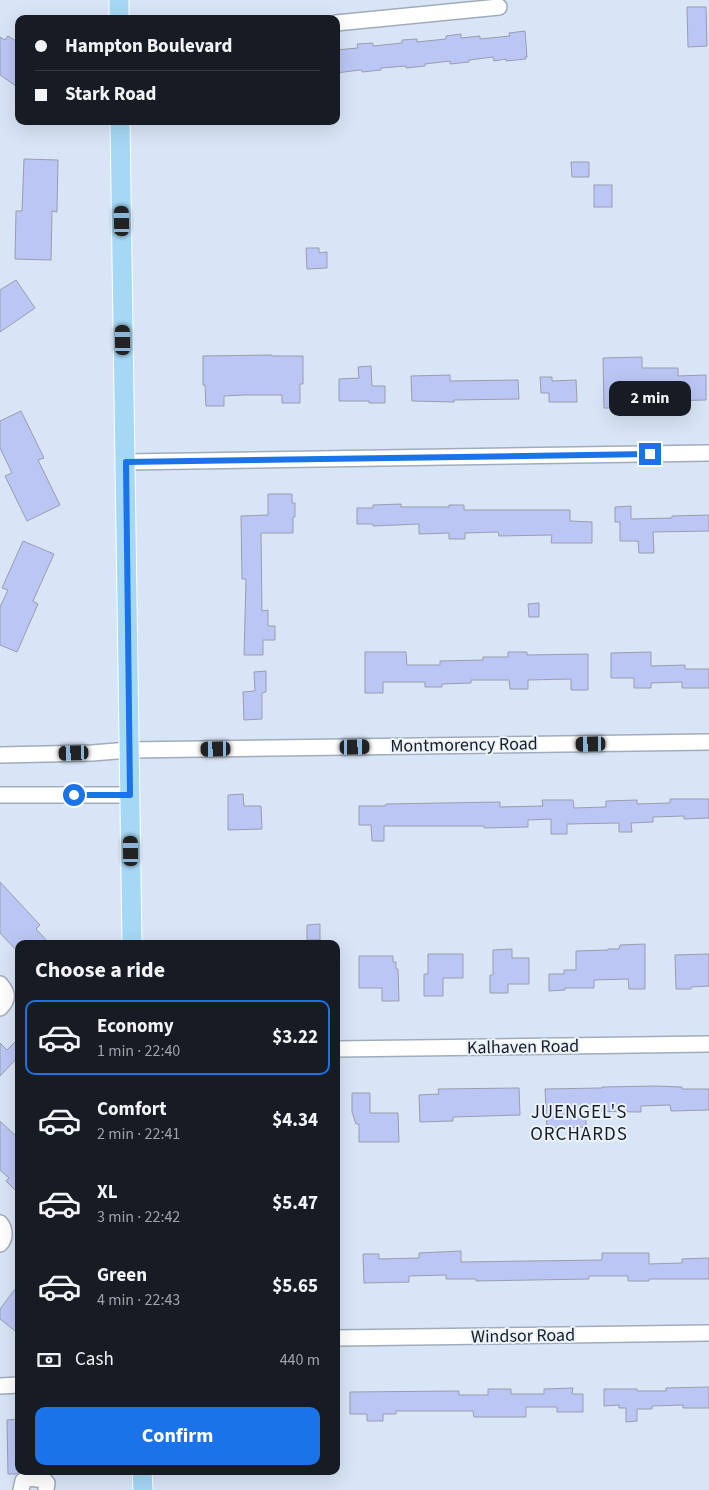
<!DOCTYPE html>
<meta charset="utf-8">
<style>
:root{--surface:#171b24;--page:#242831;--text:#f1f3f6;--muted:#9ea1a6;--line:#363941;--accent:#1a73e8}
body{margin:0;font-family:"Source Sans 3",sans-serif;background:var(--page);color:var(--text);height:100vh;display:flex;flex-direction:column;font-size:19px;white-space:nowrap}
*{box-sizing:border-box;margin:0}
p{font-size:16px;color:var(--muted)}
.icon{flex:none;width:28px;height:28px;fill:none;stroke:currentColor;stroke-width:2;stroke-linecap:round;stroke-linejoin:round}
.map{position:relative;flex:1;overflow:hidden}
.details{position:absolute;left:15px;top:940px;width:325px;height:535px;display:flex;flex-direction:column;background:var(--surface);border-radius:10px;box-shadow:0 5px 20px #0002}
.details>*{flex:none}
.top-card{position:absolute;left:15px;top:15px;width:325px;height:110px;border-radius:10px;box-shadow:0 5px 20px #0002;display:grid;align-content:center;height:110px;padding:0 20px;background:var(--surface)}
.end{position:absolute;width:22px;height:22px;margin:-11px;border:6px solid #1a73e8;background:#fff;box-shadow:0 0 0 2px #fff}
.from{border-radius:50%}
.bubble{position:absolute;height:35px;border-radius:10px;background:var(--surface);box-shadow:0 5px 20px #0002;font-size:16px;font-weight:700;line-height:35px;text-align:center}
.car{position:absolute;width:15px;height:30px;margin:-15px -8px;border-radius:6px;box-shadow:0 0 4px 1px #0007;background:linear-gradient(#222 24%,#8ab4d8 0 40%,#222 0 76%,#8ab4d8 0 86%,#222 0)}
.top-card b{display:flex;align-items:center;gap:18px;height:48px;font-size:19px}
.top-card b+b{border-top:1px solid var(--line)}
.top-card i{width:12px;height:12px;background:var(--text)}
ul{padding:0;list-style:none}
li{display:flex;align-items:center;gap:15px;height:75px;margin:0 10px 8px;padding:0 10px;border:2px solid transparent;border-radius:10px}
li div{flex:1}
li b{display:block;font-size:19px}
li em{font-style:normal;font-weight:700}
li.selected{border-color:var(--accent)}
li>.icon{width:45px;height:45px;stroke-width:1.5}
h2{padding:0 20px;font-size:22px;line-height:60px}
.pay{display:flex;align-items:center;gap:12px;height:55px;padding:0 20px;font-size:19px}
.pay p{margin-inline-start:auto}
.primary-button{display:flex;gap:10px;margin-top:auto;padding:10px 20px}
.primary-button a{flex:1;height:58px;border-radius:10px;background:var(--accent);color:#fff;font-size:20px;font-weight:700;line-height:58px;text-align:center}
.map>svg:first-child{display:block}
</style>
<div class="map">
<svg width="709" height="1490" viewBox="0 0 709 1490">
<rect width="100%" height="100%" fill="#d8e5f6"/>
<!-- building -->
<g fill="#bbc6f4" stroke="#999daf">
<path d="M687,7H706L707,46L688,47Z"/>
<path d="M525,31L527,57H525L526,59L506,61V59L494,61L493,57L469,60V62L450,64V61L425,64V66L406,68V66L381,68V70L362,72V70H360L336,73V50L358,48L357,44L373,43V46L402,43V40L417,39V42L446,39V36L461,34V38L480,36V39L510,36L509,33Z"/>
<path d="M8,36L19,43V88L0,75V37L5,40Z"/>
<path d="M24,159L58,160L57,212L52,211L51,260L15,259L16,211H22Z"/>
<path d="M571,162H589V177H572Z"/>
<rect x="594" y="185" width="18" height="22"/>
<path d="M306,248H319V253L327,252V268L307,269Z"/>
<path d="M16,280L35,308L0,332V290Z"/>
<path d="M272,355V356H303V384H300V403H282V395H244L224,396V406H206L205,385H203V356Z"/>
<path d="M642,357V368H678V376L706,375V400L659,401V393L621,394V408H604L603,358Z"/>
<path d="M371,366L372,386H385V403H369V401H339V379L359,378L358,367Z"/>
<path d="M450,375V381L518,380L519,399L454,400V402L412,401L411,376Z"/>
<path d="M540,377H552V381L576,380L577,402H549V393H541Z"/>
<path d="M21,411L44,458L38,460L60,505L27,521L5,476L12,473L0,448V421Z"/>
<path d="M268,494H292V503H295V517H293V533H261L262,611L268,610V626H275V640H263V655H244L246,579H242L241,516L268,515Z"/>
<path d="M401,504V507H449V505H464V510H570V521L592,522V543H551L552,535L499,536L498,532L465,533V539H449V533L419,534V524L373,526V524H357V508H373V505Z"/>
<path d="M631,506V519L672,518V516L709,515V531L653,532L654,553H639L638,541H620V522H615V507Z"/>
<path d="M23,541L54,554L33,601L38,604L17,652L0,645V607L8,590L2,588Z"/>
<path d="M539,603V617H529L528,604Z"/>
<path d="M365,652H406L407,665H440V661L483,660V657H508V652H527V655L588,654V690H571V679L528,680V689H510L509,680H471V683L442,684V687H425V682H383V693H365Z"/>
<path d="M651,652V666L685,665V669H709V688H682V682L651,683V688H634V678H611V653Z"/>
<path d="M266,671V692L262,693V719L244,720L243,692L255,691L254,672Z"/>
<path d="M243,794L244,806H261L262,829L228,830V795Z"/>
<path d="M670,799H709V818L684,819V816L653,817V822L631,823L632,832H619V823L567,824V834H551V819L528,820V827L484,828V826H384V841H372L371,825H359V806H385L386,804L500,802V807L543,806L542,800H573L574,808L606,807V801L637,800V804L670,803Z"/>
<path d="M0,882L40,925L36,929L50,944H19V953L0,933Z"/>
<path d="M320,924V940H307V925Z"/>
<path d="M645,944V989H629L628,979L594,980V988H565V990L549,991V974H564V970H576V951L608,950V949H619L620,945Z"/>
<path d="M512,949V958H529V984H508V993H490V975H493V950Z"/>
<path d="M428,954H463V978H443V996H424V974H428Z"/>
<path d="M709,954V986L691,987V989H676L675,955Z"/>
<path d="M359,956H393V962H396V969H398L399,1001H382V988H359Z"/>
<path d="M19,1038V1056L0,1076V1043L7,1050Z"/>
<path d="M656,1086L682,1087V1089H709V1110L671,1111L670,1105L641,1106V1112L586,1111V1127L547,1128L545,1089L602,1088V1087Z"/>
<path d="M519,1088L520,1115L453,1117V1121L420,1122L419,1095L439,1094L438,1089Z"/>
<path d="M352,1093H370V1113H398L399,1142H359V1124H356L352,1112Z"/>
<path d="M0,1121L19,1139V1194L6,1181L9,1178L0,1170Z"/>
<path d="M461,1251V1262L602,1260V1253H649V1264L682,1263V1259L709,1258V1279H649V1281H628V1276H589V1279L476,1281V1279H446V1275L409,1276V1282L364,1283L363,1254H379V1259L419,1258V1253Z"/>
<path d="M19,1284V1334L0,1319V1309Z"/>
<path d="M709,1387V1408H683V1405L652,1406V1409H637V1421L626,1422V1408H619V1405L604,1406V1389H637V1391H666V1388Z"/>
<path d="M573,1388L572,1394H583V1412H557V1407H526V1417H474L473,1411H396V1414H383V1421H367V1414H350V1392L459,1391V1395H488V1389H511V1394H544V1389Z"/>
<path d="M19,1419V1473L17,1474H8L7,1420Z"/>
</g>
<g fill="none" stroke-linecap="round" stroke-linejoin="round">
<defs>
<g id="minor">
<path d="M336,23L499,7"/>
<path d="M126,462L709,453"/>
<path d="M0,755L92,753L129,750L709,742"/>
<path d="M0,795H130"/>
<path d="M0,984C8,993 9,999 0,1008"/>
<path d="M336,1049L709,1044"/>
<path d="M0,1223C5,1229 6,1238 0,1244"/>
<path d="M336,1338L709,1333"/>
<path d="M0,1386L19,1385"/>
<path d="M21,1490L23,1481L30,1478L44,1480L47,1483L46,1490"/>
</g>
<g id="major">
<path d="M119,0V19"/>
<path d="M120,121L132,944"/>
<path d="M142,1471L143,1490"/>
</g>
</defs>
<!-- minor casing -->
<use href="#minor" stroke="#a0acbc" stroke-width="18"/>
<!-- major casing -->
<use href="#major" stroke="#fff" stroke-width="21"/>
<!-- minor -->
<use href="#minor" stroke="#fff" stroke-width="15"/>
<!-- major -->
<use href="#major" stroke="#a5d8f5" stroke-width="19"/>
</g>
<g fill="none" stroke-linecap="round" stroke-linejoin="round">
<!-- route -->
<path stroke="#1a73e8" stroke-width="6" d="M74,795H130L126,462L650,454"/>
</g>
<g text-anchor="middle" dominant-baseline="central" stroke-width="4" stroke-linejoin="round" paint-order="stroke">
<!-- street labels -->
<g font-size="18" fill="#191d23" stroke="#eaf2fc">
<text transform="translate(464 745) rotate(-1)">Montmorency Road</text>
<text transform="translate(523 1047) rotate(-1)">Kalhaven Road</text>
<text transform="translate(523 1336) rotate(-1)">Windsor Road</text>
</g>
<!-- neighbourhood labels -->
<g font-size="19" letter-spacing="1" fill="#191d23" stroke="#eaf2fc">
<text x="579" y="1112">JUENGEL'S<tspan x="579" dy="22">ORCHARDS</tspan></text>
</g>
</g>
</svg>
<i class="end from" style="left:74px;top:795px"></i>
<i class="end" style="left:650px;top:454px"></i>
<div class="bubble" style="left:609px;top:381px;width:82px">2 min</div>
<i class="car" style="left:122px;top:221px;rotate:359deg"></i>
<i class="car" style="left:123px;top:340px;rotate:359deg"></i>
<i class="car" style="left:591px;top:744px;rotate:269deg"></i>
<i class="car" style="left:355px;top:747px;rotate:89deg"></i>
<i class="car" style="left:216px;top:749px;rotate:269deg"></i>
<i class="car" style="left:74px;top:753px;rotate:268deg"></i>
<i class="car" style="left:131px;top:851px;rotate:359deg"></i>
<div class="top-card">
<b><i class="from"></i>Hampton Boulevard</b>
<b><i></i>Stark Road</b>
</div>
<section class="details">
<h2>Choose a ride</h2>
<ul>
<li class="selected"><svg class="icon" aria-label="car" viewBox="0 0 24 24"><path d="M5 17H2v-5l4-1 3-4h7l3 4 3 1v5h-3M9 17h6M6 11h13"/><circle cx="7" cy="17" r="2"/><circle cx="17" cy="17" r="2"/></svg><div><b>Economy</b><p>1 min · 22:40</p></div><em>$3.22</em></li>
<li><svg class="icon" aria-label="car" viewBox="0 0 24 24"><path d="M5 17H2v-5l4-1 3-4h7l3 4 3 1v5h-3M9 17h6M6 11h13"/><circle cx="7" cy="17" r="2"/><circle cx="17" cy="17" r="2"/></svg><div><b>Comfort</b><p>2 min · 22:41</p></div><em>$4.34</em></li>
<li><svg class="icon" aria-label="car" viewBox="0 0 24 24"><path d="M5 17H2v-5l4-1 3-4h7l3 4 3 1v5h-3M9 17h6M6 11h13"/><circle cx="7" cy="17" r="2"/><circle cx="17" cy="17" r="2"/></svg><div><b>XL</b><p>3 min · 22:42</p></div><em>$5.47</em></li>
<li><svg class="icon" aria-label="car" viewBox="0 0 24 24"><path d="M5 17H2v-5l4-1 3-4h7l3 4 3 1v5h-3M9 17h6M6 11h13"/><circle cx="7" cy="17" r="2"/><circle cx="17" cy="17" r="2"/></svg><div><b>Green</b><p>4 min · 22:43</p></div><em>$5.65</em></li>
</ul>
<div class="pay"><svg class="icon" aria-label="cash" viewBox="0 0 24 24"><path d="M3 7h18v10H3z"/><circle cx="12" cy="12" r="2"/></svg>Cash<p>440 m</p></div>
<div class="primary-button"><a>Confirm</a></div>
</section>
</div>
